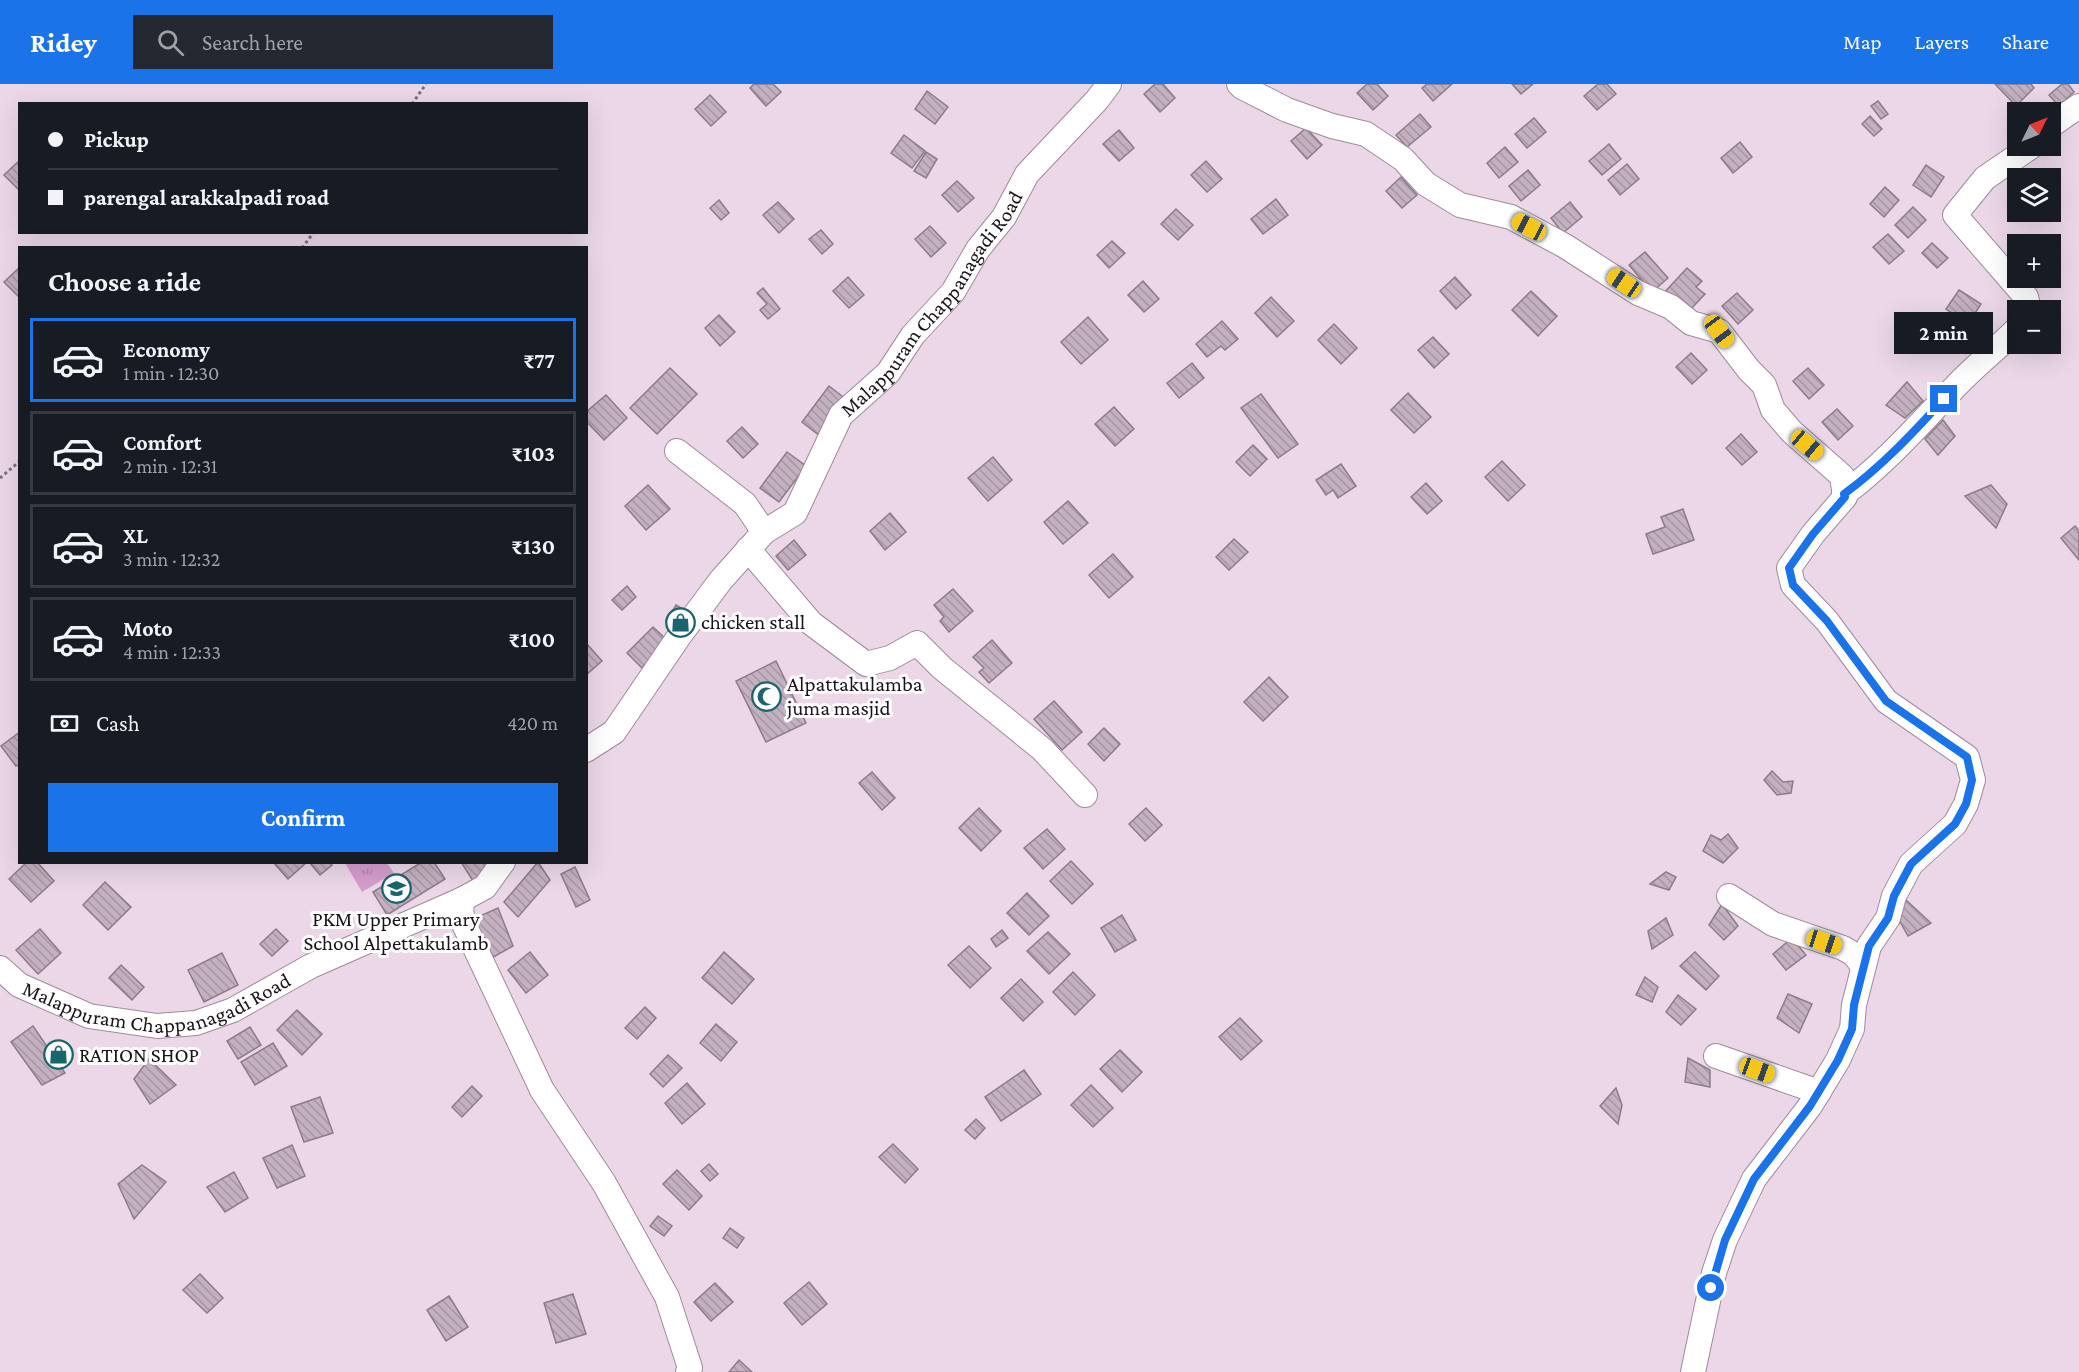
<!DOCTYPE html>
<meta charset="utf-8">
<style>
:root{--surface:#171b24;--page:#242831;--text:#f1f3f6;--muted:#9ea1a6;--line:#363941;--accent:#1a73e8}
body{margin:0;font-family:"Crimson Pro",serif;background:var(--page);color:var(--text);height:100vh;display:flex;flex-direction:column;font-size:22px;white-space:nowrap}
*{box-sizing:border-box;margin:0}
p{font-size:20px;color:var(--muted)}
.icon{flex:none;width:33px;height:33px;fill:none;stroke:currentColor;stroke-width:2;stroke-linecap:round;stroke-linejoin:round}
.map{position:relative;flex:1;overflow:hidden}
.panel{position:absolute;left:18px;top:162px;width:570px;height:618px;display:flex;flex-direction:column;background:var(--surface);border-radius:0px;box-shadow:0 6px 24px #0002}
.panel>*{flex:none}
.top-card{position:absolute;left:18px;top:18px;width:570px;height:132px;border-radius:0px;box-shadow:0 6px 24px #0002;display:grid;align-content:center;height:132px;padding:0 30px;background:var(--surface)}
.needle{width:39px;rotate:47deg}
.controls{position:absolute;left:2007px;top:18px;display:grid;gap:12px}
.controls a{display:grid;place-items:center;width:54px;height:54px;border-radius:0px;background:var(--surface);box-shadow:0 6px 24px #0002;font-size:30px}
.end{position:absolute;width:27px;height:27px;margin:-14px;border:8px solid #1a73e8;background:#fff;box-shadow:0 0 0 3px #fff}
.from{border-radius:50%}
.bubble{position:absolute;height:42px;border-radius:0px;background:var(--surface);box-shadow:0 6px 24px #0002;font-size:20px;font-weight:700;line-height:42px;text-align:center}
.car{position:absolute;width:18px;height:36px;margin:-18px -9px;border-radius:8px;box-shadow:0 0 4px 2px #0007;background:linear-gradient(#f5c518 24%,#345 0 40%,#f5c518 0 76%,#345 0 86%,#f5c518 0)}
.top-card b{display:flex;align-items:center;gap:21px;height:57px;font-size:22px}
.top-card b+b{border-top:2px solid var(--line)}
.top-card i{width:15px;height:15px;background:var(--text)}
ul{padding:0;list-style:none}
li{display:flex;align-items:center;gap:18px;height:84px;margin:0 12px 9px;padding:0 18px;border:3px solid var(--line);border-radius:0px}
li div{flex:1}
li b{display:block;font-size:22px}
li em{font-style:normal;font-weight:700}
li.current{border-color:var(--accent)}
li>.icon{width:54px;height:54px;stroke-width:1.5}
h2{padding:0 30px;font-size:27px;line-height:72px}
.pay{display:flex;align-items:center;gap:15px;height:66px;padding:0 30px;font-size:22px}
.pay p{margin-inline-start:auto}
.primary-button{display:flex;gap:12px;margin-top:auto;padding:12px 30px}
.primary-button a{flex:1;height:69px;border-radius:0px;background:var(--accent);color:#fff;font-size:24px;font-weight:700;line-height:69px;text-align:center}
header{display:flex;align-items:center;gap:36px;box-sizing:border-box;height:84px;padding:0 30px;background:var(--accent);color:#fff}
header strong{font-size:28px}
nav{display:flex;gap:33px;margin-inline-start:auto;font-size:21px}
.search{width:420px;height:54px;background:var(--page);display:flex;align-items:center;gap:15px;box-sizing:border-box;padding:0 21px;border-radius:0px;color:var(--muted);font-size:22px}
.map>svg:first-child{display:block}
</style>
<header>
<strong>Ridey</strong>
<div class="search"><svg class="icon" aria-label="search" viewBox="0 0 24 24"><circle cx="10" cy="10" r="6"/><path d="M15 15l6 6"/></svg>Search here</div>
<nav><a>Map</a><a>Layers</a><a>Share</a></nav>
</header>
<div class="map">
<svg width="2079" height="1288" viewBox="0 0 2079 1288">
<defs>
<pattern id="grass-tufts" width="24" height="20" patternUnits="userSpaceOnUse" patternTransform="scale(1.5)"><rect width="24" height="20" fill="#d59dcd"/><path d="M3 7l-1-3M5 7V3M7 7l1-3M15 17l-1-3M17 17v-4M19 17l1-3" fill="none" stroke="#b686af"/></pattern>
<pattern id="building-back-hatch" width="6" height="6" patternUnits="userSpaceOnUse" patternTransform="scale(1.5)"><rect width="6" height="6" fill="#c3b0c0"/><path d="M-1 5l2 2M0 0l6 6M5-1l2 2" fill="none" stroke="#a796a4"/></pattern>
</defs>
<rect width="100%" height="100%" fill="#ebd7e8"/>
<!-- grass -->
<path fill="url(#grass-tufts)" d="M345,779H387L394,789L362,808Z"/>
<!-- building -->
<g fill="url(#building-back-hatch)" stroke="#8d7b8a" stroke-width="1.5">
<path d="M754,0H773L781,8L766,22L750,4Z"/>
<path d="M1155,0H1163L1175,14L1160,28L1144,10Z"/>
<path d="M1367,0H1377L1388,12L1373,26L1357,9Z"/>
<path d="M1427,0H1452L1433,17L1422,4Z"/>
<path d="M1512,0H1533L1521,10Z"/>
<path d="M1598,0H1607L1616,10L1597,26L1584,12Z"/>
<path d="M1995,0H2031L2034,4L2016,22Z"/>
<path d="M2062,0H2068L2074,8L2059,22L2049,11Z"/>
<path d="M927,7L948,23L935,40L915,25Z"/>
<path d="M710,11L726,28L711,42L695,25Z"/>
<path d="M1878,17L1888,30L1881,35L1871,22Z"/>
<path d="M1420,30L1431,43L1407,63L1396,51Z"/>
<path d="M1870,32L1882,45L1874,52L1862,40Z"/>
<path d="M1534,34L1546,48L1527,64L1515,50Z"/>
<path d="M1306,44L1322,61L1307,75L1291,57Z"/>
<path d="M1119,46L1134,64L1119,77L1103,60Z"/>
<path d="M904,51L925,67L912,84L891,69Z"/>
<path d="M1740,58L1752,73L1733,89L1721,74Z"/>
<path d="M1609,60L1621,75L1602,91L1589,77Z"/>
<path d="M1505,63L1518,78L1499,94L1487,79Z"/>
<path d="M926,68L937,75L926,94L914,87Z"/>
<path d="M20,76V107L4,91Z"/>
<path d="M1206,77L1222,95L1207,108L1191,91Z"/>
<path d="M1627,80L1639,95L1620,111L1608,96Z"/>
<path d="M1926,81L1944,93L1931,113L1913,101Z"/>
<path d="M1528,86L1540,101L1521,117L1509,102Z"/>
<path d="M1401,93L1417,111L1402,124L1386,107Z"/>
<path d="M957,97L974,114L958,128L942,111Z"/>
<path d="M1885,103L1899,116L1884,133L1870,120Z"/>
<path d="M1276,115L1288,131L1263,150L1251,135Z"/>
<path d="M719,116L729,129L721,136L710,124Z"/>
<path d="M778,118L794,135L779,149L763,131Z"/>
<path d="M1570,118L1582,133L1563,149L1551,134Z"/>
<path d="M1913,123L1926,136L1908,154L1895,141Z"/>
<path d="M1176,125L1193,141L1178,156L1161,140Z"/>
<path d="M930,142L946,159L931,173L915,155Z"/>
<path d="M821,146L833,160L822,170L809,155Z"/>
<path d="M1888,150L1904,167L1889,180L1873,163Z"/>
<path d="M1112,157L1125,169L1109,184L1097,171Z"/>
<path d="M1932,159L1948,174L1937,184L1922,169Z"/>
<path d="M1645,168L1668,194L1652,208L1629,181Z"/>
<path d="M20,183V213H19L4,198Z"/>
<path d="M1687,184L1702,197L1696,203L1705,210L1689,227L1661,212Z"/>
<path d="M848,193L864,211L849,224L833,207Z"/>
<path d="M1455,193L1471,211L1456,225L1440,207Z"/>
<path d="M1143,197L1159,215L1144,228L1128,211Z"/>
<path d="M763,204L780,225L768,235L760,226L767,220L757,209Z"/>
<path d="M1959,206L1981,220L1968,240L1946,225Z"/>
<path d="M1531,207L1557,232L1538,252L1512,226Z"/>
<path d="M1737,209L1753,226L1738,240L1722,222Z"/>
<path d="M1271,213L1294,237L1277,253L1255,229Z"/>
<path d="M719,231L735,248L720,262L705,244Z"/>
<path d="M1088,233L1108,256L1081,280L1061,258Z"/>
<path d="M1222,237L1238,255L1225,266L1221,262L1207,273L1196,260Z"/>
<path d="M1334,240L1357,264L1341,280L1318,256Z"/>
<path d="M2050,252L2055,256L2045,267L2041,260H2050Z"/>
<path d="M1433,253L1449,270L1434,284L1418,266Z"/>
<path d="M1691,269L1707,286L1692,300L1676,283Z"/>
<path d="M1192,279L1204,294L1179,314L1167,299Z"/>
<path d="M670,284L697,310L657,350L630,324Z"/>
<path d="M1808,284L1824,301L1809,315L1793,297Z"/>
<path d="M1907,298L1923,317L1905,334L1886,321Z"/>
<path d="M829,302L847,316L820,352L802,338Z"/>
<path d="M1408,309L1431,333L1414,349L1391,326Z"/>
<path d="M1261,310L1298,360L1278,374L1241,324Z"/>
<path d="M606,311L627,334L604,356L586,337V328Z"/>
<path d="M1114,323L1134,345L1115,362L1095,340Z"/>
<path d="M1837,325L1853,342L1838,356L1822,338Z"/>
<path d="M1943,336L1955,352L1938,371L1925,355Z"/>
<path d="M742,343L758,360L743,374L727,357Z"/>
<path d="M1741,350L1757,368L1742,381L1726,364Z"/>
<path d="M1253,361L1267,375L1250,392L1236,378Z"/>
<path d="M787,368L806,382L779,418L760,404Z"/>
<path d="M993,373L1012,396L988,417L968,394Z"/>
<path d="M1502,377L1525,401L1508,417L1485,393Z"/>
<path d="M1341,380L1356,402L1338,414L1333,406L1326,411L1316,396Z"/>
<path d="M1426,399L1442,417L1427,430L1411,413Z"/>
<path d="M648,401L670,425L646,446L625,422Z"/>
<path d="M1991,401L2007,420L1996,444L1965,412Z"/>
<path d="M1068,417L1088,439L1063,460L1044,438Z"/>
<path d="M1683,425L1694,456L1653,470L1646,450L1665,443L1661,433Z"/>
<path d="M890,429L906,448L885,466L870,447Z"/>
<path d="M2075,442L2079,447V476L2061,454Z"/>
<path d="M1234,455L1248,468L1229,486L1216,473Z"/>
<path d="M794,456L806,471L788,486L776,472Z"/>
<path d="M1113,470L1133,493L1109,514L1089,491Z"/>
<path d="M627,502L636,513L622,526L612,516Z"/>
<path d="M953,505L973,527L949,548L940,537L944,533L934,521Z"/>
<path d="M676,521L686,527L676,543L666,537Z"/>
<path d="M653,543L668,557L642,584L627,569Z"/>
<path d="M992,556L1012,579L989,599L979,588L984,584L973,573Z"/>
<path d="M586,559L602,577L586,591Z"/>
<path d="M776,577L806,639L766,658L736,597Z"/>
<path d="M1269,593L1288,613L1263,637L1244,618Z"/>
<path d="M1054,617L1082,648L1062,666L1034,635Z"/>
<path d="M1104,644L1120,660L1104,677L1088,660Z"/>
<path d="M20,648V680L16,682L1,662Z"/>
<path d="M1772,687L1783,698L1793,697L1791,709L1777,711L1764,696Z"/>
<path d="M872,688L895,714L882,726L859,699Z"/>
<path d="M979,724L1001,747L981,767L959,744Z"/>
<path d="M1146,724L1162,741L1145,757L1129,740Z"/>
<path d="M1047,745L1065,765L1043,785L1024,764Z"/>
<path d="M1728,750L1738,764L1723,779L1703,767L1711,751L1721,756Z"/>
<path d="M1071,777L1093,800L1072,820L1050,797Z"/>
<path d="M27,778H37L54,797L31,818L9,795Z"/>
<path d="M273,778H307L288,795Z"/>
<path d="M309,778H330L332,781L320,791Z"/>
<path d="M422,778H434L445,795L387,831L373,808Z"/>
<path d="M461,778H494L475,800Z"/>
<path d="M538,778L550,796L518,833L504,818Z"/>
<path d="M575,783L590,816L576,823L561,790Z"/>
<path d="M1666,788L1676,793L1669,806L1650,800Z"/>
<path d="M105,798L131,823L108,846L83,821Z"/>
<path d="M1027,809L1049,832L1029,851L1007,829Z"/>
<path d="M1906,816L1931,839L1908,852L1898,834Z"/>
<path d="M1722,820L1738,842L1724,856L1709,841Z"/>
<path d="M498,824L513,862L490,875L471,836Z"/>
<path d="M1122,831L1136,856L1115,868L1101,844Z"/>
<path d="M1666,834L1673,851L1652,865L1648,847Z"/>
<path d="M40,845L61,869L38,890L16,866Z"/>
<path d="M276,845L288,857L272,872L260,860Z"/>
<path d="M1002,846L1008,854L996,863L991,855Z"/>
<path d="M1048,848L1070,870L1049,890L1027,867Z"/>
<path d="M1792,854L1806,871L1786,886L1773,870Z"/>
<path d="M969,862L991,884L970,904L948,881Z"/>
<path d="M530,868L548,891L526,909L508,886Z"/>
<path d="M724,868L754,895L732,920L702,894Z"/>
<path d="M1695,868L1719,892L1706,906L1680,882Z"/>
<path d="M222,869L238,901L204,918L188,886Z"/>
<path d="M121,881L144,903L132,916L109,894Z"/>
<path d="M1073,888L1095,911L1075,931L1053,908Z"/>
<path d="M1645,893L1658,903L1652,918L1636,911Z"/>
<path d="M1021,895L1043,918L1023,937L1001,914Z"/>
<path d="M1788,910L1812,920L1799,949L1777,934Z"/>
<path d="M1678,911L1696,925L1681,941L1666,928Z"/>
<path d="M645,923L656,934L637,955L625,944Z"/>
<path d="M297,926L322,950L302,971L277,946Z"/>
<path d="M1240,934L1262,957L1241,976L1219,953Z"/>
<path d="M716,940L737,958L721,977L700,959Z"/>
<path d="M33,942L65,989L42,1001L11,958Z"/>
<path d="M250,943L261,961L238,975L227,957Z"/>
<path d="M273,959L287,982L255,1001L241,978Z"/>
<path d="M1120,966L1142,988L1122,1008L1100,985Z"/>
<path d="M668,971L682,984L663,1003L650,990Z"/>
<path d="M1688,974L1710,986V1003L1685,998Z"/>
<path d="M149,975L176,1001L150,1020L134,995Z"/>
<path d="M1024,986L1041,1010L1001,1037L985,1013Z"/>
<path d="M687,999L705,1020L682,1040L665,1019Z"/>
<path d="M1091,1001L1113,1024L1093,1043L1071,1021Z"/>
<path d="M472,1002L482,1012L462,1033L452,1023Z"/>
<path d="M1616,1004L1622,1021L1618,1040L1600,1022Z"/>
<path d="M320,1013L333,1049L304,1058L291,1023Z"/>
<path d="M976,1035L985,1044L975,1055L965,1046Z"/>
<path d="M893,1060L918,1085L905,1099L879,1073Z"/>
<path d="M292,1061L305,1092L277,1104L263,1074Z"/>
<path d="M709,1080L718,1090L710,1097L701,1087Z"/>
<path d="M142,1081L166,1098L134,1135L118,1100Z"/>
<path d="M677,1086L702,1112L689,1126L663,1100Z"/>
<path d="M234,1088L248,1114L225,1128L207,1103Z"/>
<path d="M658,1132L672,1142L664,1152L650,1142Z"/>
<path d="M730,1144L744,1154L737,1164L723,1154Z"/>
<path d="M200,1190L223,1214L207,1229L183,1206Z"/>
<path d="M809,1198L827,1220L802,1241L784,1219Z"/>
<path d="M715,1199L733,1218L711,1237L694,1218Z"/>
<path d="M573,1210L586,1250L556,1259L544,1219Z"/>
<path d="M449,1212L468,1243L446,1257L427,1226Z"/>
<path d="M739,1276L752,1288H729Z"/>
</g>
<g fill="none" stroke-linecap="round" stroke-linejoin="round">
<defs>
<g id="minor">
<path d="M1239,0L1242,3L1287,26L1332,42L1366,50L1403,75L1426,100L1460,121L1511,133L1565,162L1638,209L1671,223L1691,239L1719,247L1749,286L1764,301L1773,326L1792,348L1842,392L1845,413L1813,450L1789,484L1793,501L1827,537L1886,617L1967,673L1973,696L1966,720L1955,740L1911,780L1894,812L1888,834L1869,862L1854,921L1852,945L1838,976L1810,1022L1754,1095L1725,1156L1714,1189L1693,1288"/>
<path d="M2050,42L2079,22"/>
<path d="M2029,226L2026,213L1955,131L1985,94L2032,62"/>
<path d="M677,367L745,420L764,448"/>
<path d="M1844,410C1887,378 1920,339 1957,301C1976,281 1998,264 2018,244"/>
<path d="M748,465L811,539L866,580L890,574L917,559L942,584L1042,665L1085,711"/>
<path id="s1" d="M586,666L614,648L680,551L721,496L764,448L795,429L841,331L888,289L913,251L953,208L978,165L1004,133L1027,90L1097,16L1109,0"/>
<path d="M1729,812L1773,840L1843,864L1855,871L1863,883"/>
<path d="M461,816L462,836L542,1006L604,1099L667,1213L690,1284L688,1288"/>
<path id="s2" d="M0,884L19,901L89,932L157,942L196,939L233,926L311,882L461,816L485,803L503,778"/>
<path d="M1716,972L1819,1008"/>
</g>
</defs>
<!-- minor casing -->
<use href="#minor" stroke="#9e8b9b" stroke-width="26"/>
<!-- path -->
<g stroke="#7c6f7a" stroke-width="3" stroke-dasharray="3 3" stroke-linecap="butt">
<path d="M412,20L426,0"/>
<path d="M302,164L314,148"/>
<path d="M0,394L20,377"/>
</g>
<!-- minor -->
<use href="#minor" stroke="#fff" stroke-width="24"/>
</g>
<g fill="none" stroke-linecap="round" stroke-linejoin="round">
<!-- route -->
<path stroke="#1a73e8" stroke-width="8" d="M1711,1204L1725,1156L1754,1095L1810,1022L1838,976L1852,945L1854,921L1869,862L1888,834L1894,812L1911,780L1955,740L1966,720L1972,696L1967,673L1886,617L1827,537L1793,501L1789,484L1813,450L1845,413L1844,410C1881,383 1913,349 1944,315"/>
</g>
<!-- icons -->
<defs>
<symbol id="shop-ring" viewBox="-11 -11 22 22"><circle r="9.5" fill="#fff" stroke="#18656e" stroke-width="1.5"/><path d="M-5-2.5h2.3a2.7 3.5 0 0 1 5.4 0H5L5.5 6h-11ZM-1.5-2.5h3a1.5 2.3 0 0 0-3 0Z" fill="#18656e"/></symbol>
<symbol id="mosque-ring" viewBox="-11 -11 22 22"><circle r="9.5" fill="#fff" stroke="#18656e" stroke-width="1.5"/><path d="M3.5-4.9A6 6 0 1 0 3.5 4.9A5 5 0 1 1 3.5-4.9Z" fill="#18656e"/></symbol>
<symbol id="school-ring" viewBox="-11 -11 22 22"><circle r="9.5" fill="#fff" stroke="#18656e" stroke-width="1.5"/><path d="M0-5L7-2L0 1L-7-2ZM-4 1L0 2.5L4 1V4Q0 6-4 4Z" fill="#18656e"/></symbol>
</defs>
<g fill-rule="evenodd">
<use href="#shop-ring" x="664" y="522" width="33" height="33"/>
<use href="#mosque-ring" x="750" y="596" width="33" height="33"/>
<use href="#school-ring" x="380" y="788" width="33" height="33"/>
<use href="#shop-ring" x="42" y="954" width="33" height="33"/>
</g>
<g text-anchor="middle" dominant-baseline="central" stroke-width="6" stroke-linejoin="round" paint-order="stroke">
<!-- street labels -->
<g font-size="21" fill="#191218" stroke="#fff">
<text stroke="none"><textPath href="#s1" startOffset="573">Malappuram Chappanagadi Road</textPath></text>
<text stroke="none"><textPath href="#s2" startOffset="172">Malappuram Chappanagadi Road</textPath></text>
</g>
<!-- poi labels -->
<g font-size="21" fill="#191218" stroke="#fff" text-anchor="start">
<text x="701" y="538">chicken stall</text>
<text x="787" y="600">Alpattakulamba<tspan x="787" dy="24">juma masjid</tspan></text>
<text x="396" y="835" text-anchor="middle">PKM Upper Primary<tspan x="396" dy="24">School Alpettakulamb</tspan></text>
<text x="79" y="971">RATION SHOP</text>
</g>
</g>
</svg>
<div class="controls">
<a><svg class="needle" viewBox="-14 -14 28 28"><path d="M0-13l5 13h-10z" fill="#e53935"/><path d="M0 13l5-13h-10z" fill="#9ea1a6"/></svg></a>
<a><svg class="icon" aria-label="layers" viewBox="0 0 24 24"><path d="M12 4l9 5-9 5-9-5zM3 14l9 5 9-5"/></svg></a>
<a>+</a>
<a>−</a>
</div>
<i class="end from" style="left:1711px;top:1204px"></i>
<i class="end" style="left:1944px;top:315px"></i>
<div class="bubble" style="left:1894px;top:228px;width:99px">2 min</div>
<i class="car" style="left:1529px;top:143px;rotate:298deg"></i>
<i class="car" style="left:1624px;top:199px;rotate:304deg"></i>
<i class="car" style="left:1719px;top:247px;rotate:143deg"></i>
<i class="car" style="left:1807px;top:361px;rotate:130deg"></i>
<i class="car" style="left:1824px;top:858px;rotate:108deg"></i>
<i class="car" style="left:1757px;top:986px;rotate:110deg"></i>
<div class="top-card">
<b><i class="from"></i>Pickup</b>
<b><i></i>parengal arakkalpadi road</b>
</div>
<section class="panel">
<h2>Choose a ride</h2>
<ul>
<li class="current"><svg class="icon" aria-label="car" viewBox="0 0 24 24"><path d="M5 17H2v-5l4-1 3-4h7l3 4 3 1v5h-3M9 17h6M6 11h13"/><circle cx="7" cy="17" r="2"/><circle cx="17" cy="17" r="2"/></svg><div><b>Economy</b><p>1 min · 12:30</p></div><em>₹77</em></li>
<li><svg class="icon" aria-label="car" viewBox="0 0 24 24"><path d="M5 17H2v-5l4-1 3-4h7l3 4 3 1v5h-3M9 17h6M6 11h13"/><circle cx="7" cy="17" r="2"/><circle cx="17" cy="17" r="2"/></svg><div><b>Comfort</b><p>2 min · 12:31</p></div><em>₹103</em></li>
<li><svg class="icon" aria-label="car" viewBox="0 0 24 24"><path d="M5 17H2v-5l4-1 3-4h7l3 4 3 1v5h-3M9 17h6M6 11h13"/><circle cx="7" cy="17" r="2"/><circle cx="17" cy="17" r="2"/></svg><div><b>XL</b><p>3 min · 12:32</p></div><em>₹130</em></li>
<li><svg class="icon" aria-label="car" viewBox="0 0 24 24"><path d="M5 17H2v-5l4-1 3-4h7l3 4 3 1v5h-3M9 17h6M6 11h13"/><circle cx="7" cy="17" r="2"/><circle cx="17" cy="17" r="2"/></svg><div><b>Moto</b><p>4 min · 12:33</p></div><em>₹100</em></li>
</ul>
<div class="pay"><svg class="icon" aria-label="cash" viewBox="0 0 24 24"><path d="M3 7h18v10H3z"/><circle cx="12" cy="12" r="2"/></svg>Cash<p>420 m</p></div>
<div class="primary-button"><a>Confirm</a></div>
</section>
</div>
